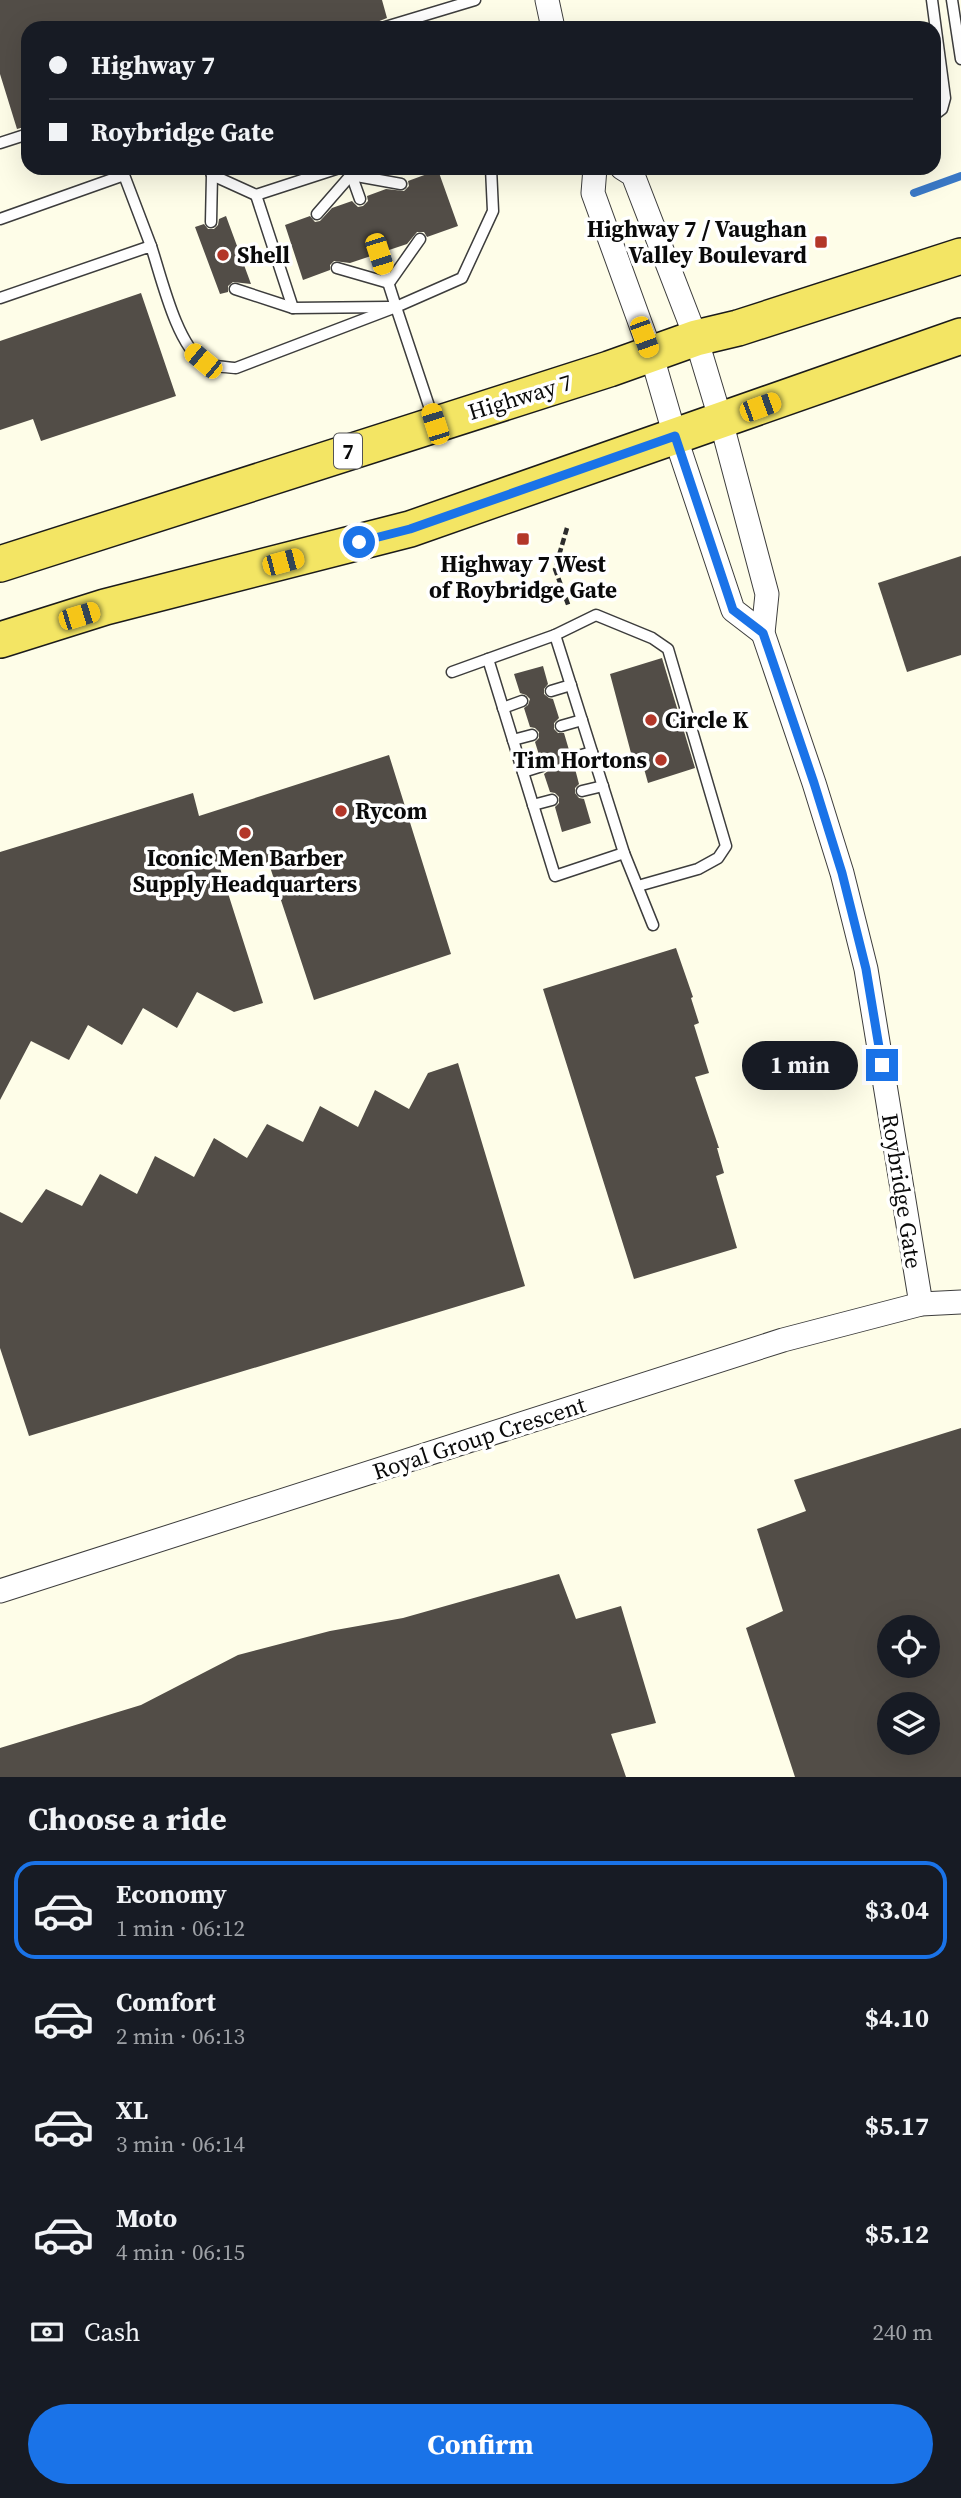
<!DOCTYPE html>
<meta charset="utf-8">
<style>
:root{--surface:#171b24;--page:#242831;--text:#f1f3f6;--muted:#9ea1a6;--line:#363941;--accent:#1a73e8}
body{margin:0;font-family:"Source Serif 4",serif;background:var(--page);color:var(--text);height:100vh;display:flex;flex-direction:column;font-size:26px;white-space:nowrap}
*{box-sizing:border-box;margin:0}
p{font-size:23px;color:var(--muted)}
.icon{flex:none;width:38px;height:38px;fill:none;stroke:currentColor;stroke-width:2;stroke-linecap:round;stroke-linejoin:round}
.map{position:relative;height:1777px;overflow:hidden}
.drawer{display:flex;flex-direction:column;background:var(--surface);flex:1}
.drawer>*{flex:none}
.hud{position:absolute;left:21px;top:21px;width:920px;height:154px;border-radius:21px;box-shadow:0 7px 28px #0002;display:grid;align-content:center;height:154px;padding:0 28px;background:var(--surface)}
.buttons{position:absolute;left:877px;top:1615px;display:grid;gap:14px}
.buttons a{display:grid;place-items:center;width:63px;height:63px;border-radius:50%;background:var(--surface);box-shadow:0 7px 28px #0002;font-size:35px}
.end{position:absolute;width:32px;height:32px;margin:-16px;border:9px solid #1a73e8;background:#fff;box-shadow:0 0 0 4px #fff}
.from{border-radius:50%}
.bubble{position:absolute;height:49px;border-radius:24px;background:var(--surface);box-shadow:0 7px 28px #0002;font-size:23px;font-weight:700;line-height:49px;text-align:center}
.car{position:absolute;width:21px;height:42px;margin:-21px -10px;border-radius:9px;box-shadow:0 0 5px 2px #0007;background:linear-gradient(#f5c518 24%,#345 0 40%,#f5c518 0 76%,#345 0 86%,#f5c518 0)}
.hud b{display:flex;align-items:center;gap:24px;height:66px;font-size:26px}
.hud b+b{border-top:2px solid var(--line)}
.hud i{width:18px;height:18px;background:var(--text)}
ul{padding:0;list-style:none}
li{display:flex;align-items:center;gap:21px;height:98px;margin:0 14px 10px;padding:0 14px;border:4px solid transparent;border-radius:21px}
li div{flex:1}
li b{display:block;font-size:26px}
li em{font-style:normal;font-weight:700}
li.selected{border-color:var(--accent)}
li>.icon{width:63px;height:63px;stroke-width:1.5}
h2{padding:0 28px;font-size:32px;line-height:84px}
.pay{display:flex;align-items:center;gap:18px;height:77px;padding:0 28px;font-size:26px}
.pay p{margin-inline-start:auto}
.cta{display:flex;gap:14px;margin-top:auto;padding:14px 28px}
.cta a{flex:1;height:80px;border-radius:42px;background:var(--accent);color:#fff;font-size:28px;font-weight:700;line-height:80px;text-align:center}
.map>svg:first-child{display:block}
</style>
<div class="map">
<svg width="961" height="1777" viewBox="0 0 961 1777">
<rect width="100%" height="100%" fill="#fefde8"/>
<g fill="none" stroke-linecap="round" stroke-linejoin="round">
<!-- stream -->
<path stroke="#3a79c7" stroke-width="8" d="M914,193L961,176"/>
</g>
<!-- building -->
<g fill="#524d47" fill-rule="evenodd">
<path d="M0,0H382L387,18L377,22L372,28H28V126L17,129L0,74Z"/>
<path d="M438,170L458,226L427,237L424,232H417L407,244L386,251L381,247H376L372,252L371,256L350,263L334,261L330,265V270L303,280L285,225L310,216L315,222L320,221L332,208L352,201L358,207L363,206L368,201L367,196L386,189L404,191L409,186L408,181Z"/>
<path d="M226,216L251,284L233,282L228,286V292L220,294L195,227L204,224L208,229H214L218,225L219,219Z"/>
<path d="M141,293L176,396L41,441L33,419L0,430V341Z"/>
<path d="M961,556V655L907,672L878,583Z"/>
<path d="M662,658L695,768L648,783L643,765L635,768L610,674Z"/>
<path d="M543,666L548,684L544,689V694L549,698L553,699L559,718L554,723V729L558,733H564L569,750L564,755V761L568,765H574L579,784L575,788V793L579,798L584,799L591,823L562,832L555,807L559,803V797L555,793L550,792L544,774L548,771L550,764L547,760L540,758L535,742L539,738V732L535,728L530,727L524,708L528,705L530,699L526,695L520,693L514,674Z"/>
<path d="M389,755L451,954L314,1000L270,867L249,857L219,865L263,1003L234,1012L197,992L177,1028L143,1008L122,1045L88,1025L69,1060L31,1041L0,1100V852L193,793L199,816Z"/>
<path d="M676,948L693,997L691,998L699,1023L694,1025L709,1073L695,1077L719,1148H717L724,1173L716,1176L737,1248L634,1279L543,989Z"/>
<path d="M458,1063L525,1286L29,1436L0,1348V1212L22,1223L46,1189L82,1206L100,1174L137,1194L155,1156L194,1177L214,1138L247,1158L267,1124L303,1142L320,1106L358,1127L375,1090L409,1109L428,1073Z"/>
<path d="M961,1428V1777H795L746,1628L783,1611L757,1529L806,1511L794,1480ZM889,1628H928V1666H889ZM889,1704H928V1743H889Z"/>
<path d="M559,1574L576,1619L621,1606L656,1723L611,1734L626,1777H0V1748L141,1705L238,1655L330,1631L403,1618Z"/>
</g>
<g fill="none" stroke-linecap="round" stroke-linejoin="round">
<defs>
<g id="lane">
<path d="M932,0L945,98L942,109L934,115"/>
<path d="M952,0L961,59"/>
<path d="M382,28L475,0"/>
<path d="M0,143L28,134"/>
<path d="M209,168L212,175L256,195"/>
<path d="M339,168L256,195L293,308L389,307"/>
<path d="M350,171L360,199"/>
<path d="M317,214L351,175L401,184"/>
<path d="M0,219L124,175L151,246"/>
<path d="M211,222L212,175"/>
<path d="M379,254L396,307"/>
<path d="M337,268L389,283L420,239"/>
<path d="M235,289L293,308"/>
<path d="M0,298L151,246C161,276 177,346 203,361C213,367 224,367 236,368L396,307"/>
<path d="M434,421L396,307L462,278L493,211L491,168"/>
<path d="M555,635L596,615L652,638L668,649L726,846L718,858L698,869L638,886"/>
<path d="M488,659L555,876L624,853"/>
<path d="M452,672L555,635L624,853L653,925"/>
<path d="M551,691L571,685"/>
<path d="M503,708L522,701"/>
<path d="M561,726L582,720"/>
<path d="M513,740L532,735"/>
<path d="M571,758L592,752"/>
<path d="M523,772L542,766"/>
<path d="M582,791L603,786"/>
<path d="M533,805L552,800"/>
</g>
<g id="street">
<path d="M547,0L553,28"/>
<path d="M595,168L593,193L651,353L675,436L733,610L763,633"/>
<path d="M622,168L633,175L696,338L721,421L767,594L763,633L814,783L842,873L866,969L921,1304"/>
<path d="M0,1591L783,1340L921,1304L961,1302"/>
</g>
<g id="primary">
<path d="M0,564L609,369L696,338L738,328L961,256"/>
<path d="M0,640L105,607L410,529L961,336"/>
</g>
</defs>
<!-- lane casing -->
<use href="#lane" stroke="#3d3d3d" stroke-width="13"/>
<!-- street casing -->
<use href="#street" stroke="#3d3d3d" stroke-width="25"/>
<!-- primary casing -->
<use href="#primary" stroke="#1b1b1b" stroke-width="38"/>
<!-- path -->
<path stroke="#2c2c2c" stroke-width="4.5" stroke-dasharray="7 3.5" stroke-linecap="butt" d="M567,528L555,569L569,607"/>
<!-- lane -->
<use href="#lane" stroke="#fff" stroke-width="10"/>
<!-- street -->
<use href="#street" stroke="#fff" stroke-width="23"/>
<!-- primary -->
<use href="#primary" stroke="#f3e564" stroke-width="35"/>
</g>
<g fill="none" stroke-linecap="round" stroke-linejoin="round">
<!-- route -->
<path stroke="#1a73e8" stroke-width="9" d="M359,542L410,529L675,436L733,610L763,633L814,783L842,873L866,969L882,1065"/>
</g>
<!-- markers -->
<g fill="#b33729" stroke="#fff" stroke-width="2.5">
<rect x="814" y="235" width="14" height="14" rx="3.5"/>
<circle cx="223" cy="255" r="7"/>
<rect x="516" y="532" width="14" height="14" rx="3.5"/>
<circle cx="651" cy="720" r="7"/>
<circle cx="661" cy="760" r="7"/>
<circle cx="341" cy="811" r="7"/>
<circle cx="245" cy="833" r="7"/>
</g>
<g text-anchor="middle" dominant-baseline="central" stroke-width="7" stroke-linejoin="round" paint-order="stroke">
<!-- shield labels -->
<rect fill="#fff" stroke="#545454" stroke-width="2" x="334" y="433.5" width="28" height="35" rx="5"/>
<g font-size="21" font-weight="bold" fill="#0a0a0a">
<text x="348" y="451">7</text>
</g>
<!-- poi labels -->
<g font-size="23" font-weight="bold" fill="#0a0a0a" stroke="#fff" text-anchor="start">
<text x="807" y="229" text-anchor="end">Highway 7 / Vaughan<tspan x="807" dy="26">Valley Boulevard</tspan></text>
<text x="237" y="255">Shell</text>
<text x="523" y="564" text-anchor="middle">Highway 7 West<tspan x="523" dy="26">of Roybridge Gate</tspan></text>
<text x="665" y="720">Circle K</text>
<text x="647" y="760" text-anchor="end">Tim Hortons</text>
<text x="355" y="811">Rycom</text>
<text x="245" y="858" text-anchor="middle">Iconic Men Barber<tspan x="245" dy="26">Supply Headquarters</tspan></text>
</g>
<!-- street labels -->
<g font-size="23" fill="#0a0a0a" stroke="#fff">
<text transform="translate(520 397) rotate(-17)">Highway 7</text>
<text transform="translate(902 1191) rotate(81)">Roybridge Gate</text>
<text transform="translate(479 1438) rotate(-18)">Royal Group Crescent</text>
</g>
</g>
</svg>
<div class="buttons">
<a><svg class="icon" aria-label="locate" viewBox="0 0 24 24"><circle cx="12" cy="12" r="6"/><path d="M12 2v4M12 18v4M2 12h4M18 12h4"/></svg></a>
<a><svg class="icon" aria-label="layers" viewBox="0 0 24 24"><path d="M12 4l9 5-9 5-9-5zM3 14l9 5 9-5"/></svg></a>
</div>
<i class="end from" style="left:359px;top:542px"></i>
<i class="end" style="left:882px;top:1065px"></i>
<div class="bubble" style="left:742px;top:1041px;width:116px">1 min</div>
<i class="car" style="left:379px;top:254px;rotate:162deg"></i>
<i class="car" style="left:644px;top:337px;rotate:160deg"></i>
<i class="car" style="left:203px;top:361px;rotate:310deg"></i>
<i class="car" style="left:760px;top:407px;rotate:70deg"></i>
<i class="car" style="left:435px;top:424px;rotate:342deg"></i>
<i class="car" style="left:283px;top:562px;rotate:75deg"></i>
<i class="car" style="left:79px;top:616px;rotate:73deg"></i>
<div class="hud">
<b><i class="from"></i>Highway 7</b>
<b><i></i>Roybridge Gate</b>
</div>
</div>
<section class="drawer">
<h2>Choose a ride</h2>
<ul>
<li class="selected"><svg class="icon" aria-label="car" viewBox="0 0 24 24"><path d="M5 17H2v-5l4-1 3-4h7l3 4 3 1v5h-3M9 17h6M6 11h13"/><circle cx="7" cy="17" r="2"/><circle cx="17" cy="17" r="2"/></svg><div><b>Economy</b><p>1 min · 06:12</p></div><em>$3.04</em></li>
<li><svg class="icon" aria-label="car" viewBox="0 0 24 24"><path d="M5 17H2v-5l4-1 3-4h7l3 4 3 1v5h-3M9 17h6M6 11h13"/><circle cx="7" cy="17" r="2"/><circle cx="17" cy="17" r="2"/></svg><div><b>Comfort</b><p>2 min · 06:13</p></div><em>$4.10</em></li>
<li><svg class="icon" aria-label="car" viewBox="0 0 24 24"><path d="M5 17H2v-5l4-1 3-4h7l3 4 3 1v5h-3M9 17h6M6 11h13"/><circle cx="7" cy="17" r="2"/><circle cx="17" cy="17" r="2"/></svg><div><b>XL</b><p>3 min · 06:14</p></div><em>$5.17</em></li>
<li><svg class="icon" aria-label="car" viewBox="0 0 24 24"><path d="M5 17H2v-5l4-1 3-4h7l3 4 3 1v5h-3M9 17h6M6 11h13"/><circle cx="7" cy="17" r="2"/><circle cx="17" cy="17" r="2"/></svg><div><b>Moto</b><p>4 min · 06:15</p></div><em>$5.12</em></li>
</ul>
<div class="pay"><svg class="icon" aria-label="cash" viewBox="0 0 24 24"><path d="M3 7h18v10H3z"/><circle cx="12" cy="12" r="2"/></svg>Cash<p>240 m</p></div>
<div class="cta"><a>Confirm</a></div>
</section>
